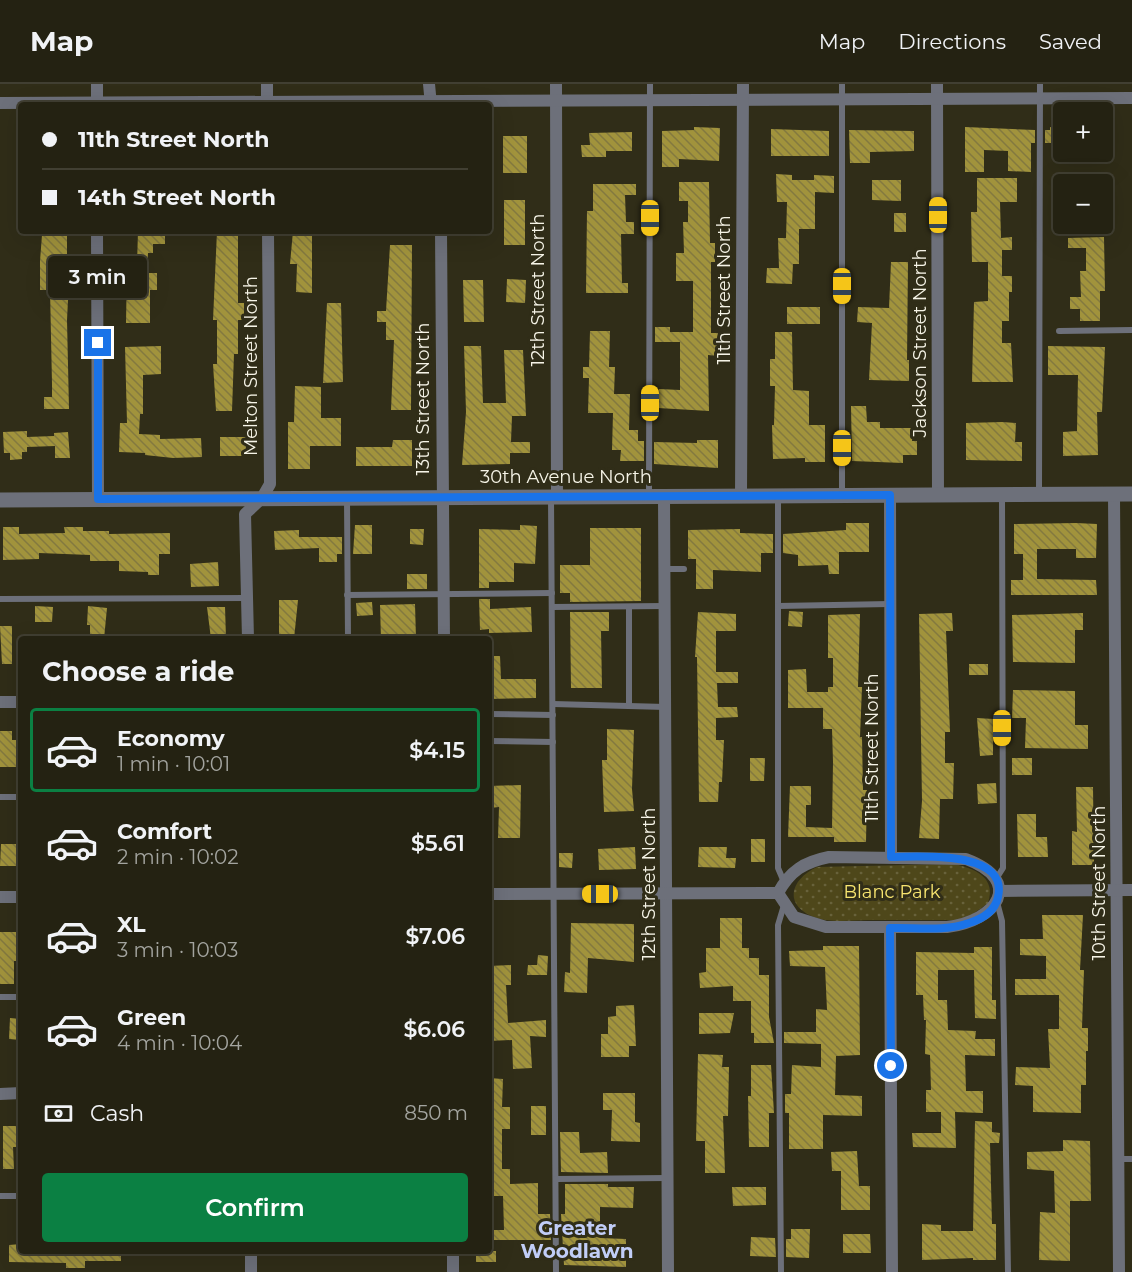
<!DOCTYPE html>
<meta charset="utf-8">
<style>
:root{--surface:#242212;--page:#2c2a1b;--text:#f1f3f6;--muted:#a3a49f;--line:#413f32;--accent:#0b8043}
body{margin:0;font-family:Montserrat,sans-serif;background:var(--page);color:var(--text);height:100vh;display:flex;flex-direction:column;font-size:22px;white-space:nowrap}
*{box-sizing:border-box;margin:0}
p{font-size:20px;color:var(--muted)}
.icon{flex:none;width:33px;height:33px;fill:none;stroke:currentColor;stroke-width:2;stroke-linecap:round;stroke-linejoin:round}
.map{position:relative;flex:1;overflow:hidden}
.details{position:absolute;left:18px;top:552px;width:474px;height:618px;display:flex;flex-direction:column;background:var(--surface);border-radius:6px;box-shadow:0 6px 24px #0002,0 0 0 2px var(--line)}
.details>*{flex:none}
.banner{position:absolute;left:18px;top:18px;width:474px;height:132px;border-radius:6px;box-shadow:0 6px 24px #0002,0 0 0 2px var(--line);display:grid;align-content:center;height:132px;padding:0 24px;background:var(--surface)}
.controls{position:absolute;left:1053px;top:18px;display:grid;gap:12px}
.controls a{display:grid;place-items:center;width:60px;height:60px;border-radius:6px;background:var(--surface);box-shadow:0 6px 24px #0002,0 0 0 2px var(--line);font-size:30px}
.end{position:absolute;width:27px;height:27px;margin:-14px;border:8px solid #1a73e8;background:#fff;box-shadow:0 0 0 3px #fff}
.from{border-radius:50%}
.bubble{position:absolute;height:42px;border-radius:6px;background:var(--surface);box-shadow:0 6px 24px #0002,0 0 0 2px var(--line);font-size:20px;font-weight:600;line-height:42px;text-align:center}
.car{position:absolute;width:18px;height:36px;margin:-18px -9px;border-radius:8px;box-shadow:0 0 4px 2px #0007;background:linear-gradient(#f5c518 24%,#345 0 40%,#f5c518 0 76%,#345 0 86%,#f5c518 0)}
.banner b{display:flex;align-items:center;gap:21px;height:57px;font-size:22px}
.banner b+b{border-top:2px solid var(--line)}
.banner i{width:15px;height:15px;background:var(--text)}
ul{padding:0;list-style:none}
li{display:flex;align-items:center;gap:18px;height:84px;margin:0 12px 9px;padding:0 12px;border:3px solid transparent;border-radius:6px}
li div{flex:1}
li b{display:block;font-size:22px}
li em{font-style:normal;font-weight:600}
li.current{border-color:var(--accent)}
li>.icon{width:54px;height:54px;stroke-width:1.5}
h2{padding:0 24px;font-size:27px;line-height:72px}
.pay{display:flex;align-items:center;gap:15px;height:66px;padding:0 24px;font-size:22px}
.pay p{margin-inline-start:auto}
.cta{display:flex;gap:12px;margin-top:auto;padding:12px 24px}
.cta a{flex:1;height:69px;border-radius:6px;background:var(--accent);color:#fff;font-size:24px;font-weight:600;line-height:69px;text-align:center}
header{display:flex;align-items:center;gap:36px;box-sizing:border-box;height:84px;padding:0 30px;background:var(--surface);border-bottom:2px solid var(--line)}
header strong{font-size:28px}
nav{display:flex;gap:33px;margin-inline-start:auto;font-size:21px}
.map>svg:first-child{display:block}
</style>
<header>
<strong>Map</strong>
<nav><a>Map</a><a>Directions</a><a>Saved</a></nav>
</header>
<div class="map">
<svg width="1132" height="1188" viewBox="0 0 1132 1188">
<defs>
<pattern id="park-dots" width="8" height="8" patternUnits="userSpaceOnUse" patternTransform="scale(1.5)"><rect width="8" height="8" fill="#4e471a"/><path d="M2 2h.1M6 6h.1" fill="none" stroke="#68623b" stroke-width="1.8" stroke-linecap="round"/></pattern>
<pattern id="building-back-hatch" width="6" height="6" patternUnits="userSpaceOnUse" patternTransform="scale(1.5)"><rect width="6" height="6" fill="#a1933c"/><path d="M-1 5l2 2M0 0l6 6M5-1l2 2" fill="none" stroke="#83793f"/></pattern>
</defs>
<rect width="100%" height="100%" fill="#302d18"/>
<!-- park -->
<path fill="url(#park-dots)" d="M953,780C975,784 997,794 988,819L970,832L956,836C927,836 897,836 868,836C851,836 833,839 817,834C783,823 789,796 817,783Z"/>
<!-- building -->
<g fill="url(#building-back-hatch)">
<path d="M694,43L720,44L719,77L679,75V83H662V47L694,46Z"/>
<path d="M965,43L1035,46V59H1031V88L1008,87V67L984,66V88H965Z"/>
<path d="M1050,43H1064V59H1045V46H1050Z"/>
<path d="M771,45L829,47V72H771Z"/>
<path d="M849,46L914,47V67L870,68V79H850Z"/>
<path d="M632,48V67H606V73H582L581,61H590L589,49Z"/>
<rect x="503" y="52" width="24" height="37"/>
<path d="M776,90L792,91V96H814V91L834,92V109L815,108V145H799V180H793L792,200L766,199L767,184H779L778,154H786L787,118H777Z"/>
<path d="M977,94H1017V118H1000L1001,154L1012,153V166H1002V192H1012V208H1009V237H1002V259H1011L1013,298H972L974,218L988,217V178H972L971,128H977Z"/>
<path d="M872,96H901V117L872,116Z"/>
<path d="M679,98H709L710,159H715V178H711V249H718V272L708,271L709,327L658,324L659,305L680,306V258H655V243H670V248H693V197H676V169H684L683,138H688V117H679Z"/>
<path d="M593,100H636V111H625L626,138H634V150H621L622,199H628V209H586L587,127H593Z"/>
<rect x="504" y="116" width="21" height="45"/>
<rect x="894" y="129" width="12" height="19"/>
<path d="M50,147H67V177H70L67,236L69,325H44V313H52V300L50,206H40V177L42,151H50Z"/>
<path d="M138,147H165V160H153V169H148L147,189H157V206H150V239H126L127,181H137Z"/>
<path d="M217,147H238V219H244V236H238V270H234L232,327H216L213,280H217V236H213Z"/>
<path d="M293,147H312V209L296,208L297,180H290Z"/>
<path d="M1104,153L1105,207H1100V237H1080V225H1070V213H1081L1080,187H1086V164H1068V154Z"/>
<path d="M390,161H412L411,326H391L394,256H386V238H377V227H386Z"/>
<path d="M891,178H908L907,276H909V297L869,296L872,239L857,238L858,223L889,224Z"/>
<path d="M507,195L526,196L525,219L506,218Z"/>
<path d="M463,196H483L484,238H464Z"/>
<path d="M327,219H341L343,298L323,299Z"/>
<rect x="787" y="223" width="33" height="17"/>
<path d="M590,247H610L609,283H615L614,310H630L629,346H638V357H644V377H620L621,366H612L613,329H588L589,294H583V283H589Z"/>
<path d="M775,248H792L793,306L809,307V341H825V378H805V374L773,375L772,341H774L775,302H770V275H775Z"/>
<path d="M161,262V290L143,291V330H140L139,350L160,351V355L201,354L202,373L173,374L145,371V369L119,368L120,339H127L125,263Z"/>
<path d="M464,262H481L483,319H506L504,266H523L526,332H512L511,358H530V369H510V380L462,381L466,328Z"/>
<path d="M1048,262L1105,263L1102,328H1097L1098,371L1063,372V348L1077,347L1078,291H1048Z"/>
<path d="M295,302L321,303V334H341V362H310V385H288V338H294Z"/>
<path d="M851,322H866L867,338H880V344H913L912,357H917V371H903V379L852,377Z"/>
<path d="M1002,338L1016,339L1015,358H1022V377L966,376V339Z"/>
<path d="M27,347V353L54,352V349L68,348L70,374H55V362L27,363V368H22V375L10,376V369H4L3,348Z"/>
<rect x="220" y="353" width="26" height="19"/>
<path d="M393,356H412V382H356V363H392Z"/>
<path d="M697,356H718V384L654,380V358L697,359Z"/>
<path d="M846,439H869V468H839V490H829L828,481L798,482V471L783,469V450L846,446Z"/>
<path d="M1076,439L1097,440L1096,474H1076V465H1037V495L1096,496L1097,511H1011V496H1023V470H1014V440Z"/>
<path d="M355,441H372V470H353Z"/>
<path d="M520,441L537,442L535,480L514,479V498H489V504H479V445L520,446Z"/>
<path d="M3,443H19V450L65,449L64,443H83V447H109V450L170,449V470H159V491H148V488L119,487V477H90V471L39,469V475L3,476Z"/>
<path d="M590,444H641V517L570,518V509H560V481H590Z"/>
<path d="M410,445H424L423,461L410,460Z"/>
<path d="M740,445V449L773,450V469H761V488L713,486V505H696V475H688V446Z"/>
<path d="M299,446V453H342V470H337V478H319V464L275,466L274,447Z"/>
<path d="M218,478L219,502L191,503L190,480Z"/>
<rect x="407" y="490" width="20" height="15"/>
<path d="M479,515H490V525L531,523L532,548L489,549V545L480,546Z"/>
<path d="M279,516H298L294,555H279Z"/>
<path d="M372,518L373,531L357,532L356,519Z"/>
<path d="M415,520L416,555H381L380,521Z"/>
<path d="M35,522L53,523L52,538H35Z"/>
<path d="M88,522L107,524L104,555H90V541H87Z"/>
<path d="M207,523H225L226,555H211Z"/>
<path d="M789,527L803,528L802,543L788,542Z"/>
<path d="M570,528H609V547H601L602,604H571Z"/>
<path d="M698,528L736,530V547H716V588H738V599H717L718,623H737L738,633L716,634V656H724L722,698H719L718,718H699L697,573H695Z"/>
<path d="M952,529L953,547H946L950,648H945V679H954L953,715H940L939,755L919,754L922,717L919,530Z"/>
<path d="M1083,529V546H1075V579L1013,578L1012,531Z"/>
<path d="M860,530L858,603H862L860,653H862L863,706H867L866,758H834V753H788L790,702H811V721H806V743L832,744L833,678L832,645H823V624H788V586L806,585L807,608H828V603H833V574H828V531Z"/>
<path d="M0,542H12V580H2Z"/>
<path d="M489,572H500L501,595H536V614L489,615Z"/>
<rect x="969" y="580" width="19" height="11"/>
<path d="M1013,606L1075,607V641H1088V665L1025,664L1026,634H1012Z"/>
<path d="M977,634L993,635V671L980,672Z"/>
<path d="M607,645L634,646L632,705L634,727L604,728L602,676H607Z"/>
<path d="M0,647H12V656H21V683H0Z"/>
<path d="M750,674H765L764,697H750Z"/>
<rect x="1012" y="674" width="20" height="17"/>
<path d="M996,699L997,719L978,720L977,700Z"/>
<path d="M521,701L520,754H498L499,723L490,724L489,702Z"/>
<path d="M1076,703H1093L1094,781H1072V747L1077,748Z"/>
<path d="M1017,730H1036V753H1047L1048,773H1018Z"/>
<rect x="751" y="755" width="14" height="23"/>
<path d="M1,760H21V782H0Z"/>
<path d="M635,763L636,785L599,786L598,765Z"/>
<path d="M699,763H727L726,774H736L735,784L698,783Z"/>
<path d="M559,769H573L572,784L559,783Z"/>
<path d="M1042,831H1083L1080,886H1084L1082,944H1088V967H1086V1001H1081V1029L1033,1028V1002L1015,1001L1016,983L1050,984L1048,945H1059V911H1015V895H1046V872L1020,871V855H1043Z"/>
<path d="M720,834H742V864H749V874H759V891H769V933L774,959H754V949H751V917H733V902L700,904L699,889L706,888V864H720Z"/>
<path d="M571,839L634,840V878L588,874L587,909L564,908L565,888L570,889Z"/>
<path d="M0,848H21V877H14V900H0Z"/>
<path d="M823,862H859L860,971L836,972L835,1011L862,1012V1032L823,1031V1065H789V1029H785V1010H791L792,981L821,983V960L784,959V948H816V925L827,926L825,883L790,882L789,867L823,866Z"/>
<path d="M974,863H992V916H996V935L975,934L974,886H938V916H947L948,946L976,947L975,955H995V972L965,971L966,1007H983V1029L955,1028L956,1064L913,1063L912,1049H941V1028H926V1006H931L930,971L925,970L926,936H924L923,911H916V868L974,869Z"/>
<path d="M538,871L548,872L547,891H527L528,881H537Z"/>
<path d="M511,881V901H506L508,939L546,936V953L530,952L532,984L513,985L512,956L489,957V882Z"/>
<path d="M634,921L636,962H629V973H601V950H608V933L616,932V922Z"/>
<path d="M699,929H734L730,949L699,950Z"/>
<path d="M10,934L21,935V956L9,955Z"/>
<path d="M698,970L723,971L722,983H729L728,1032H723L725,1089H705V1057H696Z"/>
<path d="M751,981H771L774,1029H769V1063H749L748,1012H751Z"/>
<path d="M489,994L503,995L502,1023H510V1045H502V1085H510V1100L538,1099V1130H550L551,1156H489V1146H504L503,1112H489Z"/>
<path d="M603,1009H635V1038L640,1039V1058L611,1057L612,1026H603Z"/>
<rect x="531" y="1022" width="15" height="29"/>
<path d="M975,1037L992,1038V1048L1000,1049L999,1059H990L992,1140H996V1176H973V1174L922,1176V1140L941,1141V1147H973Z"/>
<path d="M3,1042H21V1063H13L14,1085H3Z"/>
<path d="M560,1048H579L580,1069L607,1068L608,1089L561,1088Z"/>
<path d="M1063,1056L1090,1057L1091,1117H1070V1177L1039,1176L1040,1128L1055,1129L1054,1087L1027,1085V1068L1063,1067Z"/>
<path d="M857,1067L859,1102H870V1126H841V1087H832L831,1068Z"/>
<path d="M565,1100H608V1103H634L633,1124L600,1123V1154L626,1155V1183L564,1181L561,1130H565Z"/>
<path d="M732,1103H766V1121L733,1122Z"/>
<path d="M791,1145H810L809,1174L786,1173V1155H791Z"/>
<path d="M843,1150H870L871,1169H843Z"/>
<path d="M751,1153L775,1154L776,1173L750,1172Z"/>
<path d="M21,1160V1167H121V1177H85V1184H66V1179L9,1178V1161Z"/>
<rect x="476" y="1167" width="20" height="11"/>
</g>
<g fill="none" stroke-linecap="round" stroke-linejoin="round">
<!-- service -->
<g stroke="#6d707a" stroke-width="6">
<path d="M842,0V410"/>
<path d="M1059,247L1132,246"/>
<path d="M1039,410L1040,0"/>
<path d="M649,412L650,0"/>
<path d="M778,412V784L784,798"/>
<path d="M551,413L556,1188"/>
<path d="M347,415L348,555"/>
<path d="M665,485H684"/>
<path d="M347,511L552,509"/>
<path d="M0,515L247,514"/>
<path d="M778,522L890,520"/>
<path d="M552,523L665,522"/>
<path d="M629,523V622"/>
<path d="M553,620L666,623"/>
<path d="M489,630L553,631"/>
<path d="M489,657L553,658"/>
<path d="M0,713H21"/>
<path d="M996,795L1003,784L1002,411"/>
<path d="M997,818L1002,837L1008,1188"/>
<path d="M0,913H21"/>
<path d="M1119,1075H1132"/>
<path d="M556,1095L667,1094"/>
<path d="M0,1112H21"/>
<path d="M781,1188L778,841L784,821"/>
</g>
<!-- minor -->
<g stroke="#6d707a" stroke-width="12">
<path d="M97,0V21"/>
<path d="M267,0V21"/>
<path d="M429,0L431,21"/>
<path d="M556,0L557,413"/>
<path d="M937,0L938,411"/>
<path d="M0,19L1132,14"/>
<path d="M97,147L98,415"/>
<path d="M441,147L444,555"/>
<path d="M1114,410L1119,1188"/>
<path d="M890,411L891,773"/>
<path d="M664,412L668,1188"/>
<path d="M741,412L743,0"/>
<path d="M248,555L245,430L262,414L270,400L268,147"/>
<path d="M0,618H21"/>
<path d="M829,773L966,775C1025,797 997,837 947,843H826L794,833L778,809C790,787 804,778 829,773Z"/>
<path d="M999,807L1132,806"/>
<path d="M489,810L778,809"/>
<path d="M0,813H21"/>
<path d="M890,844L892,1188"/>
<path d="M0,1010L21,1009"/>
<path d="M251,1167V1188"/>
<path d="M453,1167V1188"/>
</g>
<!-- tertiary -->
<path stroke="#6d707a" stroke-width="15" d="M0,416L1132,410"/>
</g>
<g fill="none" stroke-linecap="round" stroke-linejoin="round">
<!-- route -->
<path stroke="#1a73e8" stroke-width="8" d="M98,259V415L890,411L891,773C917,773 1009,765 998,813C995,827 982,835 969,839C945,848 914,843 890,844L891,982"/>
</g>
<g text-anchor="middle" dominant-baseline="central" stroke-width="6" stroke-linejoin="round" paint-order="stroke">
<!-- street labels -->
<g font-size="18" fill="#f6f4e7" stroke="#302d18">
<text transform="translate(538 206) rotate(-90)">12th Street North</text>
<text transform="translate(724 206) rotate(-90)">11th Street North</text>
<text transform="translate(920 259) rotate(-90)">Jackson Street North</text>
<text transform="translate(251 282) rotate(-90)">Melton Street North</text>
<text transform="translate(423 315) rotate(-90)">13th Street North</text>
<text x="566" y="393">30th Avenue North</text>
<text transform="translate(872 664) rotate(-90)">11th Street North</text>
<text transform="translate(1099 799) rotate(-90)">10th Street North</text>
<text transform="translate(649 800) rotate(-90)">12th Street North</text>
</g>
<!-- park labels -->
<g font-size="18" fill="#f7e46f" stroke="#302d18">
<text x="892" y="808">Blanc Park</text>
</g>
<!-- neighbourhood labels -->
<g font-size="20" font-weight="bold" fill="#c1cdf7" stroke="#302d18">
<text x="577" y="1144">Greater<tspan x="577" dy="23">Woodlawn</tspan></text>
</g>
</g>
</svg>
<div class="controls">
<a>+</a>
<a>−</a>
</div>
<i class="end from" style="left:891px;top:982px"></i>
<i class="end" style="left:98px;top:259px"></i>
<div class="bubble" style="left:48px;top:172px;width:99px">3 min</div>
<i class="car" style="left:938px;top:131px;rotate:0deg"></i>
<i class="car" style="left:650px;top:134px;rotate:180deg"></i>
<i class="car" style="left:842px;top:202px;rotate:180deg"></i>
<i class="car" style="left:650px;top:319px;rotate:0deg"></i>
<i class="car" style="left:842px;top:364px;rotate:180deg"></i>
<i class="car" style="left:1002px;top:644px;rotate:180deg"></i>
<i class="car" style="left:600px;top:810px;rotate:270deg"></i>
<div class="banner">
<b><i class="from"></i>11th Street North</b>
<b><i></i>14th Street North</b>
</div>
<section class="details">
<h2>Choose a ride</h2>
<ul>
<li class="current"><svg class="icon" aria-label="car" viewBox="0 0 24 24"><path d="M5 17H2v-5l4-1 3-4h7l3 4 3 1v5h-3M9 17h6M6 11h13"/><circle cx="7" cy="17" r="2"/><circle cx="17" cy="17" r="2"/></svg><div><b>Economy</b><p>1 min · 10:01</p></div><em>$4.15</em></li>
<li><svg class="icon" aria-label="car" viewBox="0 0 24 24"><path d="M5 17H2v-5l4-1 3-4h7l3 4 3 1v5h-3M9 17h6M6 11h13"/><circle cx="7" cy="17" r="2"/><circle cx="17" cy="17" r="2"/></svg><div><b>Comfort</b><p>2 min · 10:02</p></div><em>$5.61</em></li>
<li><svg class="icon" aria-label="car" viewBox="0 0 24 24"><path d="M5 17H2v-5l4-1 3-4h7l3 4 3 1v5h-3M9 17h6M6 11h13"/><circle cx="7" cy="17" r="2"/><circle cx="17" cy="17" r="2"/></svg><div><b>XL</b><p>3 min · 10:03</p></div><em>$7.06</em></li>
<li><svg class="icon" aria-label="car" viewBox="0 0 24 24"><path d="M5 17H2v-5l4-1 3-4h7l3 4 3 1v5h-3M9 17h6M6 11h13"/><circle cx="7" cy="17" r="2"/><circle cx="17" cy="17" r="2"/></svg><div><b>Green</b><p>4 min · 10:04</p></div><em>$6.06</em></li>
</ul>
<div class="pay"><svg class="icon" aria-label="cash" viewBox="0 0 24 24"><path d="M3 7h18v10H3z"/><circle cx="12" cy="12" r="2"/></svg>Cash<p>850 m</p></div>
<div class="cta"><a>Confirm</a></div>
</section>
</div>
